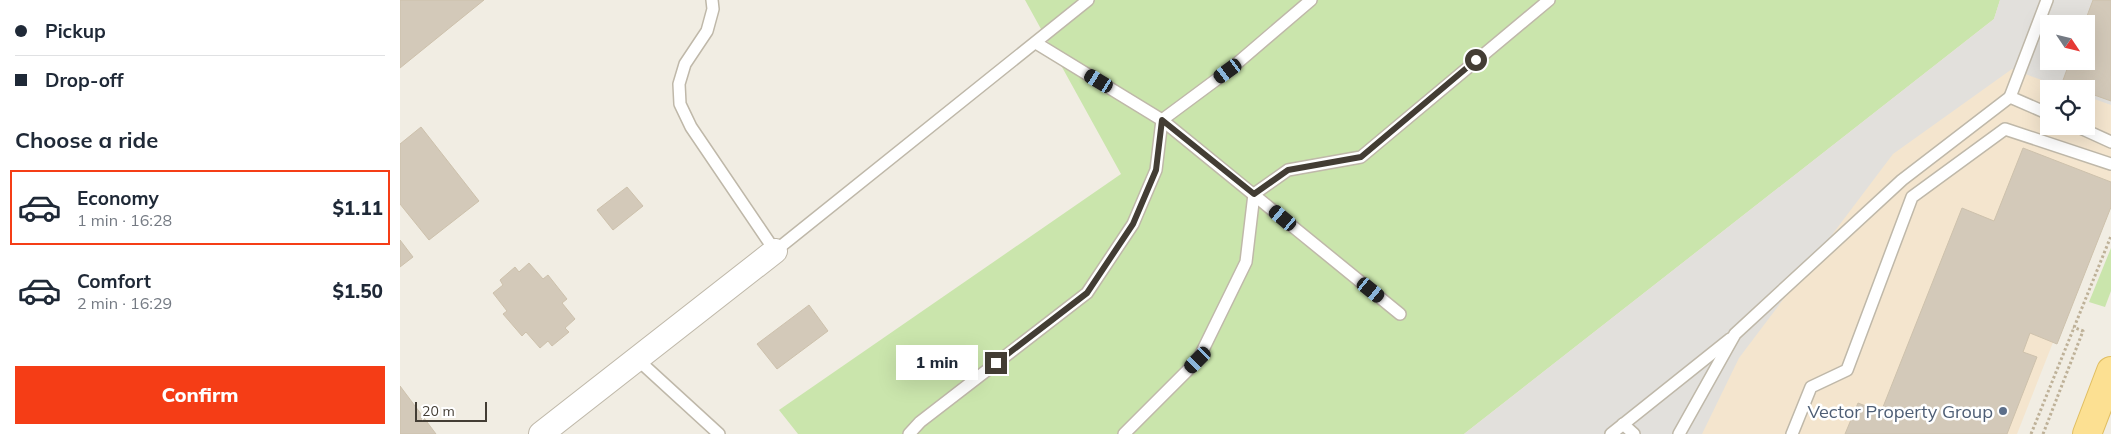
<!DOCTYPE html>
<meta charset="utf-8">
<style>
:root{--surface:#fff;--page:#f6f6f7;--text:#1f2937;--muted:#747a83;--line:#e0e1e3;--accent:#f53d16}
body{margin:0;font-family:Mulish,sans-serif;background:var(--page);color:var(--text);height:100vh;display:flex;flex-direction:column;font-size:19px;white-space:nowrap}
*{box-sizing:border-box;margin:0}
p{font-size:16px;color:var(--muted)}
.icon{flex:none;width:28px;height:28px;fill:none;stroke:currentColor;stroke-width:2;stroke-linecap:round;stroke-linejoin:round}
.map{position:relative;flex:1;overflow:hidden}
.side{display:flex;flex-direction:column;background:var(--surface);width:400px}
.side>*{flex:none}
.banner{display:grid;align-content:center;height:110px;padding:0 15px;background:var(--surface)}
.needle{width:32px;rotate:125deg}
.fabs{position:absolute;left:1640px;top:15px;display:grid;gap:10px}
.fabs a{display:grid;place-items:center;width:55px;height:55px;border-radius:0px;background:var(--surface);box-shadow:0 5px 20px #0002;font-size:25px}
.scale{position:absolute;left:15px;bottom:12px;width:72px;box-sizing:border-box;padding-left:5px;border:2px solid #433d34;border-top:0;font-size:14px;line-height:18px;white-space:nowrap;color:#433d34;-webkit-text-stroke:4px #fff;paint-order:stroke}
.end{position:absolute;width:22px;height:22px;margin:-11px;border:6px solid #433d34;background:#fff;box-shadow:0 0 0 2px #fff}
.from{border-radius:50%}
.bubble{position:absolute;height:35px;border-radius:0px;background:var(--surface);box-shadow:0 5px 20px #0002;font-size:16px;font-weight:800;line-height:35px;text-align:center}
.car{position:absolute;width:15px;height:30px;margin:-15px -8px;border-radius:6px;box-shadow:0 0 4px 1px #0007;background:linear-gradient(#222 24%,#8ab4d8 0 40%,#222 0 76%,#8ab4d8 0 86%,#222 0)}
.banner b{display:flex;align-items:center;gap:18px;height:48px;font-size:19px}
.banner b+b{border-top:1px solid var(--line)}
.banner i{width:12px;height:12px;background:var(--text)}
ul{padding:0;list-style:none}
li{display:flex;align-items:center;gap:15px;height:75px;margin:0 10px 8px;padding:0 5px;border:2px solid transparent;border-radius:0px}
li div{flex:1}
li b{display:block;font-size:19px}
li em{font-style:normal;font-weight:800}
li.on{border-color:var(--accent)}
li>.icon{width:45px;height:45px;stroke-width:1.5}
h2{padding:0 15px;font-size:22px;line-height:60px}
.action{display:flex;gap:10px;margin-top:auto;padding:10px 15px}
.action a{flex:1;height:58px;border-radius:0px;background:var(--accent);color:#fff;font-size:20px;font-weight:800;line-height:58px;text-align:center}
main{display:flex;flex:1;min-height:0}
.map>svg:first-child{display:block}
</style>
<main>
<section class="side">
<div class="banner">
<b><i class="from"></i>Pickup</b>
<b><i></i>Drop-off</b>
</div>
<h2>Choose a ride</h2>
<ul>
<li class="on"><svg class="icon" aria-label="car" viewBox="0 0 24 24"><path d="M5 17H2v-5l4-1 3-4h7l3 4 3 1v5h-3M9 17h6M6 11h13"/><circle cx="7" cy="17" r="2"/><circle cx="17" cy="17" r="2"/></svg><div><b>Economy</b><p>1 min · 16:28</p></div><em>$1.11</em></li>
<li><svg class="icon" aria-label="car" viewBox="0 0 24 24"><path d="M5 17H2v-5l4-1 3-4h7l3 4 3 1v5h-3M9 17h6M6 11h13"/><circle cx="7" cy="17" r="2"/><circle cx="17" cy="17" r="2"/></svg><div><b>Comfort</b><p>2 min · 16:29</p></div><em>$1.50</em></li>
</ul>
<div class="action"><a>Confirm</a></div>
</section>
<div class="map">
<svg width="1711" height="434" viewBox="0 0 1711 434">
<rect width="100%" height="100%" fill="#f1ede3"/>
<!-- commercial -->
<path fill="#f4e5ce" fill-rule="evenodd" d="M1600,0H1711V195L1617,434H1064L1594,19ZM1649,24H1686V61H1649ZM1649,89H1686V126H1649Z"/>
<!-- green -->
<g fill="#cae5ac">
<path d="M625,0H1600L1594,19L1064,434H398L379,410L721,174Z"/>
<path d="M1711,248V291L1705,307L1689,302Z"/>
</g>
<!-- parking -->
<path fill="#e2e0dc" fill-rule="evenodd" d="M1600,0H1711V105L1686,96V89H1666L1612,69L1493,154L1339,358L1302,434H1064L1594,19ZM1649,24H1686V61H1649Z"/>
<!-- building -->
<g fill="#d3c9b9" stroke="#cdc1ac">
<path d="M0,0H84L0,68Z"/>
<path d="M1693,0H1711V101L1686,92V89H1678L1662,83L1670,61H1686V24H1684Z"/>
<path d="M21,127L79,201L29,240L0,204V144Z"/>
<path d="M1623,148L1711,182V207L1657,344L1630,333L1623,352L1637,357L1607,434H1445L1458,403L1481,412L1562,208L1594,221Z"/>
<path d="M227,187L243,206L213,230L197,210Z"/>
<path d="M0,240L13,257L0,267Z"/>
<path d="M129,263L143,279L148,275L167,299L162,303L175,319L165,328L169,332L152,346L148,341L140,348L126,332L122,336L103,314L107,311L93,293L103,285L100,280L115,267L119,272Z"/>
<path d="M409,305L428,331L377,369L357,344Z"/>
<path d="M0,386L36,434H0Z"/>
</g>
<g fill="none" stroke-linecap="round" stroke-linejoin="round">
<defs>
<g id="lane">
<path d="M312,0L313,9L307,31L285,64L279,84L280,104L291,127L375,251L688,0"/>
<path d="M911,0L828,71L762,120L1000,314"/>
<path d="M1610,97L1647,0"/>
<path d="M1676,126L1711,142"/>
<path d="M237,359L319,434"/>
<path d="M1223,424L1234,434"/>
<path d="M509,434L520,422L687,293L733,224L756,170L762,120L636,43"/>
<path d="M724,434L798,360L846,262L854,194L888,170L961,157L1149,0"/>
<path d="M1211,434L1330,339"/>
<path d="M1279,434L1335,334L1502,180L1610,97L1649,114"/>
<path d="M1392,434L1411,387L1447,370L1512,197L1605,129L1711,164"/>
</g>
<path id="street" d="M141,434L375,251"/>
<path id="primary" d="M1687,434L1711,371"/>
</defs>
<!-- lane casing -->
<use href="#lane" stroke="#bfb8a9" stroke-width="14"/>
<!-- street casing -->
<use href="#street" stroke="#bfb8a9" stroke-width="26"/>
<!-- primary casing -->
<use href="#primary" stroke="#e0be62" stroke-width="30"/>
<!-- path -->
<g stroke="#beb198" stroke-width="3" stroke-dasharray="2.5 2.5" stroke-linecap="butt">
<path d="M1631,434L1711,236"/>
<path d="M1643,434L1683,331L1673,327"/>
</g>
<!-- lane -->
<use href="#lane" stroke="#fff" stroke-width="11"/>
<!-- street -->
<use href="#street" stroke="#fff" stroke-width="24"/>
<!-- primary -->
<use href="#primary" stroke="#fce092" stroke-width="28"/>
</g>
<g fill="none" stroke-linecap="round" stroke-linejoin="round">
<!-- route -->
<path stroke="#433d34" stroke-width="6" d="M596,363L687,293L733,224L756,170L762,120L854,194L888,170L961,157L1076,60"/>
</g>
<!-- markers -->
<circle fill="#5c6f8a" stroke="#fff" stroke-width="2" cx="1603" cy="411" r="5"/>
<g text-anchor="middle" dominant-baseline="central" stroke-width="5" stroke-linejoin="round" paint-order="stroke">
<!-- service labels -->
<g font-size="18" fill="#4e5e75" stroke="#fff" text-anchor="end">
<text x="1593" y="411">Vector Property Group</text>
</g>
</g>
</svg>
<div class="fabs">
<a><svg class="needle" viewBox="-14 -14 28 28"><path d="M0-13l5 13h-10z" fill="#e53935"/><path d="M0 13l5-13h-10z" fill="#747a83"/></svg></a>
<a><svg class="icon" aria-label="locate" viewBox="0 0 24 24"><circle cx="12" cy="12" r="6"/><path d="M12 2v4M12 18v4M2 12h4M18 12h4"/></svg></a>
</div>
<div class="scale">20 m</div>
<i class="end from" style="left:1076px;top:60px"></i>
<i class="end" style="left:596px;top:363px"></i>
<div class="bubble" style="left:496px;top:345px;width:82px">1 min</div>
<i class="car" style="left:828px;top:71px;rotate:234deg"></i>
<i class="car" style="left:699px;top:81px;rotate:301deg"></i>
<i class="car" style="left:883px;top:218px;rotate:310deg"></i>
<i class="car" style="left:971px;top:290px;rotate:129deg"></i>
<i class="car" style="left:798px;top:360px;rotate:225deg"></i>
</div>
</main>
